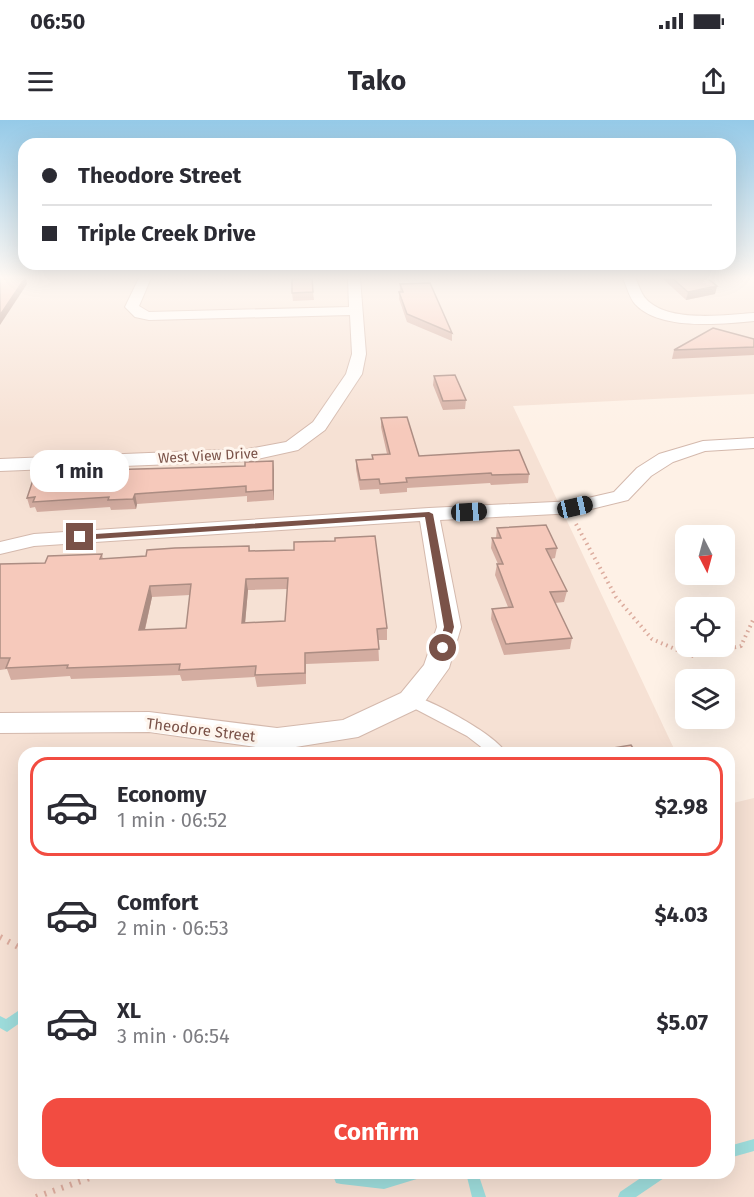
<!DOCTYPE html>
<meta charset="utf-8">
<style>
:root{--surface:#fff;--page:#f7f7f7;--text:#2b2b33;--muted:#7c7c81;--line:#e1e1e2;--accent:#f24c41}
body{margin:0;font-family:"Fira Sans",sans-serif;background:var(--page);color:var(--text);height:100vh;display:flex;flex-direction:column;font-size:22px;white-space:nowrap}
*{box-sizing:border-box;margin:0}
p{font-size:20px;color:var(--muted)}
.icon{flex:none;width:33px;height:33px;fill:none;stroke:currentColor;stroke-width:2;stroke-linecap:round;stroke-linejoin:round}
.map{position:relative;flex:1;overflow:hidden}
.sheet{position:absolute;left:18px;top:627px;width:717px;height:432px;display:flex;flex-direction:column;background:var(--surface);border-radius:18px;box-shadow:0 6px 24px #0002}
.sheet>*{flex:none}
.top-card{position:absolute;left:18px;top:18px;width:718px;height:132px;border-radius:18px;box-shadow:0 6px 24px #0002;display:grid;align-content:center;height:132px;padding:0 24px;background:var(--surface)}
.needle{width:39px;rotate:174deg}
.buttons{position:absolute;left:675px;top:405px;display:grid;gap:12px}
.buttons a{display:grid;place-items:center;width:60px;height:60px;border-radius:12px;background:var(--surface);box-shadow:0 6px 24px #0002;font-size:30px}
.end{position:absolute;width:27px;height:27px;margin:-14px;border:8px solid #7a5248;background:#fff;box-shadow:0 0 0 3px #fff}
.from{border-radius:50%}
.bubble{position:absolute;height:42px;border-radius:18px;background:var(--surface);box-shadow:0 6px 24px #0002;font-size:20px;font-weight:700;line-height:42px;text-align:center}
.car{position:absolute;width:18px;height:36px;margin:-18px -9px;border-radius:8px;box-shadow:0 0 4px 2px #0007;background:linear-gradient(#222 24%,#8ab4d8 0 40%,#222 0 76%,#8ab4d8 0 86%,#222 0)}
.top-card b{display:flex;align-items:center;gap:21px;height:57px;font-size:22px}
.top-card b+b{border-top:2px solid var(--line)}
.top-card i{width:15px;height:15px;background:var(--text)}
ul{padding:10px 0 0;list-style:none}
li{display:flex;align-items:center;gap:18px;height:99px;margin:0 12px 9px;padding:0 12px;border:3px solid transparent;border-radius:18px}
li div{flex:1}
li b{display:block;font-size:22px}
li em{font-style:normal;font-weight:700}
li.selected{border-color:var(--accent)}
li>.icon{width:54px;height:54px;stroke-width:1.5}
.button{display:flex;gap:12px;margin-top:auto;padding:12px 24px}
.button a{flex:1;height:69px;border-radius:18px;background:var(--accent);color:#fff;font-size:24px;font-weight:700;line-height:69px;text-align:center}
.status{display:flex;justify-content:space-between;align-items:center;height:42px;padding:0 30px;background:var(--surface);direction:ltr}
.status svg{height:16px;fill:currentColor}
header{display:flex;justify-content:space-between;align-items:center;height:78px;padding:0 24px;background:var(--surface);font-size:27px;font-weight:700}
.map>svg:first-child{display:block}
</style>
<div class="status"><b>06:50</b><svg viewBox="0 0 49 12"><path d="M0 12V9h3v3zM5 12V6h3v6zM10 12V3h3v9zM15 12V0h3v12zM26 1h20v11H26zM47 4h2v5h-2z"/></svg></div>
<header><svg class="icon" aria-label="menu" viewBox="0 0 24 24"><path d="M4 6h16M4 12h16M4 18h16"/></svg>Tako<svg class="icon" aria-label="share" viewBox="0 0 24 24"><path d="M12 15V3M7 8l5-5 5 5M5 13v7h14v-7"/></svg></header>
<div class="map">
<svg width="754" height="1077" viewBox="0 0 754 1077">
<rect width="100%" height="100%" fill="#fef1e6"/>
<!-- residential -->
<path fill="#f6e1d4" d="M0,158H754V274L513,286L676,633H24V1053H729V684L754,678V1077H0Z"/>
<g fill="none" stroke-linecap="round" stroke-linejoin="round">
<!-- stream -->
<g fill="#9edddc" fill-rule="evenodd">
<path d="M24,887V900L7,912L0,908V896L6,899Z"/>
<path d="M754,1019V1031L729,1038V1026Z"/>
<path d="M332,1053H353L384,1057L395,1053H421L420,1058L384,1069L341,1064L336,1063Z"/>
<path d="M466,1053H478L486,1077H472Z"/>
<path d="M648,1053H665L664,1058L636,1077H618L620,1072Z"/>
</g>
<defs>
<path id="lane" d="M411,575C433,581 495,614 506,633H489L467,616L406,584L404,580L406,576Z"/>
<g id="street">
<path d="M139,158H151L139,186L149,192L349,187L348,158H360L366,234L362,254L325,310L298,330L248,341L0,351V339L248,329L286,322L313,302L346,254L352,234L350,195L149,200L135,197L125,187Z"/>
<path d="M623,158H635C639,165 641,174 646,179C668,203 724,195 754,193V201C721,204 660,211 635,184C629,177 627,167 623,158Z"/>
<path d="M754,318V328L705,331L673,342L651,356L628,380L575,393L440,400L461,507L449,548L421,587L358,617L277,630L149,612L0,613V593L149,592L277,608L343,600L401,573L424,545L437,507L420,401L34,426L0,434V422L34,414L429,388L575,381L614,372L637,348L659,334L703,321Z"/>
</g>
</defs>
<!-- lane casing -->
<use href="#lane" stroke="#d4b9ad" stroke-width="2"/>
<!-- street casing -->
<use href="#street" stroke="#d4b9ad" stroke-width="2"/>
<!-- path-far1 -->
<path stroke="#dcac9e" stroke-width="4" stroke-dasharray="1.5 4" stroke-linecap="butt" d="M576,404L616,477L652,519L691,536L741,526L754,498"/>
<!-- path -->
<g stroke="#dcac9e" stroke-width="6" stroke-dasharray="2 7" stroke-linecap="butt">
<path d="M0,817L24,830"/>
<path d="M544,1053L552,1057"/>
<path d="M36,1077L104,1053"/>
</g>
<!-- lane -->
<use href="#lane" fill="#fff" fill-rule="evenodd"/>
<!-- street -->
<use href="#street" fill="#fff" fill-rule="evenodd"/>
</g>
<!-- wall -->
<g fill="#d4ada1" fill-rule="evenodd">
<path d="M662,158H707L717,166L715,174L686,180Z"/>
<path d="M400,164L452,213V221L407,202L399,179Z"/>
<path d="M313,172L314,180L293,181L292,173Z"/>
<path d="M754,219V235L672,239L674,230Z"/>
<path d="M434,256L466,280L465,289L443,290L433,265Z"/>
<path d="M381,298L419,336L529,354L528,363L491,365L490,363L407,368V372L380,374L379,369L360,370L356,349V340L372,339V335L387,334L381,307Z"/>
<path d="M274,350V380L247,382V376L137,384L136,389L111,390L110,387L37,392L35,387L30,388L27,378Z"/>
<path d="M497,408L557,428L555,438L551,439L567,471L564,482L555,483L572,518L570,529L504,535L491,499L492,489L508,487L495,455L497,444H498L491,428L492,418H496Z"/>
<path d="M249,426L250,431L387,508V520H378L379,541L306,544V564L257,567L255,557L182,561L180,555L71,559L70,556L11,560L7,549L0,550V444L45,443L102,434L103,439L146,436ZM288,469L285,501L245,503L248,470ZM190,475L186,508L145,510L152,477Z"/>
</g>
<!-- shaded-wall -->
<g fill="#ac8d83">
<path d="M25,158H26L27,164L0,205V195Z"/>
<path d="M717,166L715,174L686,180L688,172Z"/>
<path d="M273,341L274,350V380L273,370Z"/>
<path d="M135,374L137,384L136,389L133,379Z"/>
<path d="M246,459L248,470L244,515L242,503Z"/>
<path d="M150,466L152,477L142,522L139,510Z"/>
</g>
<!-- building -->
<g fill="#f6c9bb" stroke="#ac8d83" stroke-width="1.5" fill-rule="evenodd">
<path d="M0,158H25L0,195Z"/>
<path d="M292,158H312L313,172L292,173Z"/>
<path d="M672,158H707L717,166L688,172Z"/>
<path d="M430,163L452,213L407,194L399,172H403L400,164Z"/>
<path d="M713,208L754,219V227L674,230Z"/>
<path d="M455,255L466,280L443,281L434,256Z"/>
<path d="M407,297L419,336L519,330L529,354L492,355L491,353L406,358L407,362L380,364L379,359L360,360L356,340L373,339L372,335L390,334L381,298Z"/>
<path d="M273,341V370L246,372V366L135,374L133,379L108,380L109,377L33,382L35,377L27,378L34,357L102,353L103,350L245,346V342Z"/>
<path d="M546,405L557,428L546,429L567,471L550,472L572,518L506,524L492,489L513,487L497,444H503L492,418H501L497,408Z"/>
<path d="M375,416L387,508L377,509L379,529L305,533V553L255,555L256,546L179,550L180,544L67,548L68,545L6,548L10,538H0V444L45,443L48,436L102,434L100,439L146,436L147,430L175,428L249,426V431L294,430V422L335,421V418ZM288,458L285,501L242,503L246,459ZM191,464L186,508L139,510L150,466Z"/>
<path d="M631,625L636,633H583Z"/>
</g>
<!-- sky -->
<linearGradient id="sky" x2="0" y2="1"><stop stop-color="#95cae8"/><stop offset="0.51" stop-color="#fff9f4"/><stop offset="1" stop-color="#fff9f4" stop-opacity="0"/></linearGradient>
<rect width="754" height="309" fill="url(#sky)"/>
<!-- route -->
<path fill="#7a5248" d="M429,392L433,394L454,507L448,528L443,531L438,528L444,507L425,397L80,420L76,417L80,415Z"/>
<g text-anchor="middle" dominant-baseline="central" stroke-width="6" stroke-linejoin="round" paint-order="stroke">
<!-- far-street labels -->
<g font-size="14" fill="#7a5248" stroke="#fff6ee">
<text transform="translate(208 336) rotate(-3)">West View Drive</text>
</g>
<!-- street labels -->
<g font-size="15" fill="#7a5248" stroke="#fff6ee">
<text transform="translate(201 610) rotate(7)">Theodore Street</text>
</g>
</g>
</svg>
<div class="buttons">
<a><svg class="needle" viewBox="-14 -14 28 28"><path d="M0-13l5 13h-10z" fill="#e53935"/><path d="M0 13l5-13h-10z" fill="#7c7c81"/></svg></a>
<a><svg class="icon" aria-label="locate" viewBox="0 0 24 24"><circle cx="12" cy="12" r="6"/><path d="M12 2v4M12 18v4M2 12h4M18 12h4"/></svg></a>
<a><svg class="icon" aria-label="layers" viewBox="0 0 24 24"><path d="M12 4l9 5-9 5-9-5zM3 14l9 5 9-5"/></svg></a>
</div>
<i class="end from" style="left:443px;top:528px"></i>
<i class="end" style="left:80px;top:417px"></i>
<div class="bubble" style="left:30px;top:330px;width:99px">1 min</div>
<i class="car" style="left:575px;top:387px;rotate:77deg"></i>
<i class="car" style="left:469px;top:392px;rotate:87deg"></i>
<div class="top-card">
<b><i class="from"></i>Theodore Street</b>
<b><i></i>Triple Creek Drive</b>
</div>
<section class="sheet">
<ul>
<li class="selected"><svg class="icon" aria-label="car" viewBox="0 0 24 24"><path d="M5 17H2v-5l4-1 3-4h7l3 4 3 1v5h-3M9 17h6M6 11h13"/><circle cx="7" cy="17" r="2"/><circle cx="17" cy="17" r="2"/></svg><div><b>Economy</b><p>1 min · 06:52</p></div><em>$2.98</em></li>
<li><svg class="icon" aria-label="car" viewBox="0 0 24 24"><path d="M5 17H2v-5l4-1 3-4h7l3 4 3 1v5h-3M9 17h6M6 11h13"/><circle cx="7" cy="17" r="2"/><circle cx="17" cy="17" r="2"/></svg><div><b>Comfort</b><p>2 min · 06:53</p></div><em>$4.03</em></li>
<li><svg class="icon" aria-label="car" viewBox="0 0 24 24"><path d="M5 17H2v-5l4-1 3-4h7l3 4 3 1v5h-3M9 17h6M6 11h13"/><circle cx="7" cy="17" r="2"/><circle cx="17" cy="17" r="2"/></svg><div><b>XL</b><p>3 min · 06:54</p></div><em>$5.07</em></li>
</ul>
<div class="button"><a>Confirm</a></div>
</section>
</div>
